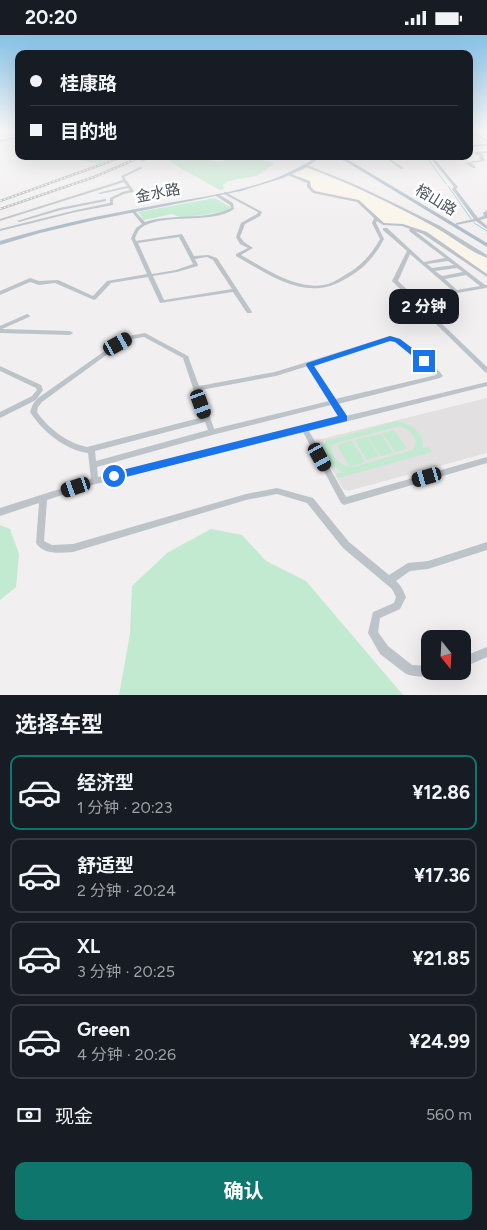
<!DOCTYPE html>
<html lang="zh">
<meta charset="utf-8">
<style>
:root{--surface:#171b24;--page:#20242c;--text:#f1f3f6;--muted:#9ea1a6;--line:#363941;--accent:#0f766e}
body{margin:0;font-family:Figtree,"Noto Sans SC",sans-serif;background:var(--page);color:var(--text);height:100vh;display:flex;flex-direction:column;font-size:19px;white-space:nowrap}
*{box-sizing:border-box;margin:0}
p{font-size:16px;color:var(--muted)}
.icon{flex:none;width:28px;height:28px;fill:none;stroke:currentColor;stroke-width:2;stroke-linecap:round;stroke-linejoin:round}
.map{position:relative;height:660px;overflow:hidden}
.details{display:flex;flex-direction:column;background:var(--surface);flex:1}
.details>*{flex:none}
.hud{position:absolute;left:15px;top:15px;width:458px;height:110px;border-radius:10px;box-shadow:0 5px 20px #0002;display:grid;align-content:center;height:110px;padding:0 15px;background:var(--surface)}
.needle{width:32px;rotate:162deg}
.controls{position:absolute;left:421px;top:595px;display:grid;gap:10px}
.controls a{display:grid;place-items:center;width:50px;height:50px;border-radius:10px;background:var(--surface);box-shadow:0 5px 20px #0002;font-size:25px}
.end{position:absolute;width:22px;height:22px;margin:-11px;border:6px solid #1a73e8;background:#fff;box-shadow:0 0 0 2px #fff}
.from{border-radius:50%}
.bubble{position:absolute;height:35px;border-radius:10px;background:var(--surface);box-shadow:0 5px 20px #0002;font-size:16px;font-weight:700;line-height:35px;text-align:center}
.car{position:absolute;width:15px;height:30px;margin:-15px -8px;border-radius:6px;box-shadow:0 0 4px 1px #0007;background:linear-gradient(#222 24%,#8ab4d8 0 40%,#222 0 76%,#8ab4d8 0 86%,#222 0)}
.hud b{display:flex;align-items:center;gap:18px;height:48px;font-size:19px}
.hud b+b{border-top:1px solid var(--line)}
.hud i{width:12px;height:12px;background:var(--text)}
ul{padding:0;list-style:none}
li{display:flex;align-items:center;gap:15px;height:75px;margin:0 10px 8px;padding:0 5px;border:2px solid var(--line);border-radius:10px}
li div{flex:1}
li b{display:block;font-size:19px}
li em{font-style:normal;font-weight:700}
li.current{border-color:var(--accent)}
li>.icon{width:45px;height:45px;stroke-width:1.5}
h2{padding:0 15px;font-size:22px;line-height:60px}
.pay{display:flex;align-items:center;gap:12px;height:55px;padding:0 15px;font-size:19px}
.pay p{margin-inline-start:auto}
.cta{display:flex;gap:10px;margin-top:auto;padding:10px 15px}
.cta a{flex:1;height:58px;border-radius:10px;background:var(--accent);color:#fff;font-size:20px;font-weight:700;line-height:58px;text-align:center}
.status{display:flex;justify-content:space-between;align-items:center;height:35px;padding:0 25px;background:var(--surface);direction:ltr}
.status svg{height:14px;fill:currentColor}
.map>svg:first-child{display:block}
</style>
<div class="status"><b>20:20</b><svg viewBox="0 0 49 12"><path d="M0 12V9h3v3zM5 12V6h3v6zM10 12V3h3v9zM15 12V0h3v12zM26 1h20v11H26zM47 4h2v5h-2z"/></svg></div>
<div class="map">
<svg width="487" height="660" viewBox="0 0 487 660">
<rect width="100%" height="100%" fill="#f1efef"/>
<!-- commercial -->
<path fill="#faf5ea" d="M310,132L356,150L433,189L487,222V241L431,202L403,190H386L358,166L311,155L309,147L293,141Z"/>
<!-- education -->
<path fill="#e2e0e0" d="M487,363V418L348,456L343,454L318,409L317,405Z"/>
<!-- green -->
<g fill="#c2ead0" fill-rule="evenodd">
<path d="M64,121H120L99,129Z"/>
<path d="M165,121H198L218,127L248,121L274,128L273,130L256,141L228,146L223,150L224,154L220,155L173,129Z"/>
<path d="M215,163L230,172L227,176L182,183L172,179L144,185L138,177Z"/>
<path d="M397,386C410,388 425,398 423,413L429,412L432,417L338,443L336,439L344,437C332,433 318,420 326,406ZM399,391C410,394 421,404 413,415L354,432H350L365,427L352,406L337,410L350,432C339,429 331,423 332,411L336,408Z"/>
<path d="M394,395L407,414L395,417L382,398Z"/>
<path d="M381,399L393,418L381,421L368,402Z"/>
<path d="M367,402L379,421L367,425L355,405Z"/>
<path d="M0,490L10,494L19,519L16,552L0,565Z"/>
<path d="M211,494L242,500L266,526L306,546L403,660H119L130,599L132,551L167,518Z"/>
</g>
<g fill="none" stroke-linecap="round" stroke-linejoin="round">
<!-- stream -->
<g stroke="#93d5e3" stroke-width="1">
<path d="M426,121L446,149"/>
<path d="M448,151L471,184"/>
<path d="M474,188L487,196"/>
</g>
<!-- minor -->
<g fill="#bcc4ca" fill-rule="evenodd">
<path d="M469,95L487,105V107L469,97Z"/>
<path d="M19,101V103L0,107V105Z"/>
<path d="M487,116V118L480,119L484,120L483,123L485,124V126L470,128L475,131V133H473L465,128L481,125L479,123L481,121L475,119V117Z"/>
<path d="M148,121H152L143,127L140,126Z"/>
<path d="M382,121H386L404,133L401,134Z"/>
<path d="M429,121H432L457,151L458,152L456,154L478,183L484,181L483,178L487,175V183L480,185L487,191V194L476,186L456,190V188L474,184L452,154L454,152Z"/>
<path d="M307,130L356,150L402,172L440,191L487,220V223C467,215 450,200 431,190C391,168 349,148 306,132V130Z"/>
<path d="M140,132L143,133L124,142L134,156L133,157L124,159L113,164V170L76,177L0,196V194L76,175L110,168V163L122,157L130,155L128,153L100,159L98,158L127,151L124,147L0,186V184L123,145L121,141Z"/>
<path d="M291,139L310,146L311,152L315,156L359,165L384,188L403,189L427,197L487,239V242L423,199L415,196L485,250H487V252L486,253L417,265L487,332V338L485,337L392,246L407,216L383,195V193H387L424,227L445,223L409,196V195L410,194L402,191L383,190L377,186L376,188L384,204C375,221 364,234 347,243C342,246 336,249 330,251C297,261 264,237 236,221V219L248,213L240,209L236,202L241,188L257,179L258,177L224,159V157H225L262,177L260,181L245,189L240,202L244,207L253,213L241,220C266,234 299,257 328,249C334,247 340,243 345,240C361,231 371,220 380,204L372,188L374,183L357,167L313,158L307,152V148L290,141L289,140ZM410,219L452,255L415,262L398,246ZM448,226L454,230L432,233L427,229ZM457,233L463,237L442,241L435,236ZM466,240L480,251L457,255L445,244Z"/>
<path d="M216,159H218L233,168L234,174C231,176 227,178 224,179C201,187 160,179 141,193C138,195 137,199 135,203L136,206L182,199L194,221L208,220L217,223L252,277L251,278H247L233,257L160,268L148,242L111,248L96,264L94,265L55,248L39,250L30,247L0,260V256L30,243L39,246L58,245L93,261L107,246L147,239L131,203L136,193L142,189L132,177V175H134L145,187C173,178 205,186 231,173L230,170L216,161ZM179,202L193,229L176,235L152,239L138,208ZM207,222L213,225L232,254L164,265L153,241L177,237L198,231V230L195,224Z"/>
<path d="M105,164H106V166L61,175L19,187L17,186L59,173Z"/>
<path d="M27,279L29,280L30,281L29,282L2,294L70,296L73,298L70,300L0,298V291Z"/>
<path d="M145,298L188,321L199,351L275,337L390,301L400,304L439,336L443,341L440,343L338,369L346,381L487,347V351L309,396L346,462L487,422V428L344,470L341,468L303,397L92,450L47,465L44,506L52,510L73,509L246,459L277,453L313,463L349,507L389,540L408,528L428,526L487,507V515L428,534L410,536L396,546C401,550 404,557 406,562L400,574L380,583L378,597L388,611L412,630L430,631V636H439L438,640C429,643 415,642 406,639L380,619L368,598L373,577L394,568L396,562L392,554L343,513L307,468L277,459L246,465L73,517C59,518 44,520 36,508L39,468L0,481V473L91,444L88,418C65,415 42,396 30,377L33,369L38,363L116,308L128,301ZM144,302L183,323L193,353V354L194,356L203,382L87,412C67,408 48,393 37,377L38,372L42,367L120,310L132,304ZM390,305L396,306L436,340L335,364L313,330ZM308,331L329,366L214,394L201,355L276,341ZM331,370L339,383L306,391L304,390L301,392L98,442L97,432L212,400ZM205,387L208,395L96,426L95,416Z"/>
<path d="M0,331L41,350L43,355L36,365L0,383V377L32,361L37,355L36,353L0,336Z"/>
<path d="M487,612V622L462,633V622Z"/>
</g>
<!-- major -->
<g fill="#b1bfcb" fill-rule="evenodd">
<path d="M487,109V111L469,112V110Z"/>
<path d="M318,121H323L322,122L337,121L347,124L487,208V212L345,126L335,123L317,125L303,134L283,143L241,156L95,185L40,198L0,210V206C50,191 101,180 152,171C195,163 240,158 281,141C294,135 306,129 318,121Z"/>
</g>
<defs>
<g id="rail">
<path d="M0,166L125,121"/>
<path d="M0,174L94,142L143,121"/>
</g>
</defs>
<!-- rail casing -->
<use href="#rail" stroke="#b2b5b8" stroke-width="2.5"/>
<!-- rail -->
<use href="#rail" stroke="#fff" stroke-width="1" stroke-dasharray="2" stroke-linecap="butt"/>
</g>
<!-- sky -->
<linearGradient id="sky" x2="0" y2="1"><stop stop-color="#86c1e6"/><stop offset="0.51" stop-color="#f9f8f8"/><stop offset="1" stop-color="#f9f8f8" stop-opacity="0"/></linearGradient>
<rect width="487" height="187" fill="url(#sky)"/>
<!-- route -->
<path fill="#1a73e8" d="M390,301L400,304L427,324V328H421L395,307L390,306L314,331L347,381V386L114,445L110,444L109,441L114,437L338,381L306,330L307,328Z"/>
<g text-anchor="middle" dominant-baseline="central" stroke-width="5" stroke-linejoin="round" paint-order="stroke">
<!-- far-street labels -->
<g font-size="15" fill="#49535a" stroke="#fff">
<text transform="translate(158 158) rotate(-11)">金水路</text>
<text transform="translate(436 165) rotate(31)">榕山路</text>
</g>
</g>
</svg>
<div class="controls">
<a><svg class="needle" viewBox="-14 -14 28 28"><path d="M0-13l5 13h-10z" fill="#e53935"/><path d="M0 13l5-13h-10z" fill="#9ea1a6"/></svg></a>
</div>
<i class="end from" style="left:114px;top:441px"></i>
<i class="end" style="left:424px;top:326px"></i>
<div class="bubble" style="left:389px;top:254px;width:70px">2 分钟</div>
<i class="car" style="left:118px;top:309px;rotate:61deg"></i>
<i class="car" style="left:201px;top:369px;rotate:160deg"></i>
<i class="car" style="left:320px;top:422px;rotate:151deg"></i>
<i class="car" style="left:427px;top:442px;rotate:254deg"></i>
<i class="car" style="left:76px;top:452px;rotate:251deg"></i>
<div class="hud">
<b><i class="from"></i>桂康路</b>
<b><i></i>目的地</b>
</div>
</div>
<section class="details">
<h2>选择车型</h2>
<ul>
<li class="current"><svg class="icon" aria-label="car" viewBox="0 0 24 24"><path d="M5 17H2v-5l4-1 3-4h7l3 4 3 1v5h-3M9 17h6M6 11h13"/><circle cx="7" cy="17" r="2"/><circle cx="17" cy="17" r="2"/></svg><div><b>经济型</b><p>1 分钟 · 20:23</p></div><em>¥12.86</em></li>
<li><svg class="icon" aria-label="car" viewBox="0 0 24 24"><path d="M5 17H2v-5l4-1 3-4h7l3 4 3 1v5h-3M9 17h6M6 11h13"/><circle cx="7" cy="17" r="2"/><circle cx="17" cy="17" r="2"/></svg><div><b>舒适型</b><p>2 分钟 · 20:24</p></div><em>¥17.36</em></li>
<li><svg class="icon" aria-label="car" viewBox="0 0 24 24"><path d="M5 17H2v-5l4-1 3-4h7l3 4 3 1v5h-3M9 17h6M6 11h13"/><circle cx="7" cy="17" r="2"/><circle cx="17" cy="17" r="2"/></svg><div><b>XL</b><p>3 分钟 · 20:25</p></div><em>¥21.85</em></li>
<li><svg class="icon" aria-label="car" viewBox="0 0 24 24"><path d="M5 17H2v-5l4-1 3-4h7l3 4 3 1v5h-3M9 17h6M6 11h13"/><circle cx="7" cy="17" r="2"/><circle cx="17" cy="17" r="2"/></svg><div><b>Green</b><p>4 分钟 · 20:26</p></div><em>¥24.99</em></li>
</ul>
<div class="pay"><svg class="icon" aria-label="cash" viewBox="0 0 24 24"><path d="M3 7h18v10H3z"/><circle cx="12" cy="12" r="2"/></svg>现金<p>560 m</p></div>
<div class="cta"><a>确认</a></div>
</section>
